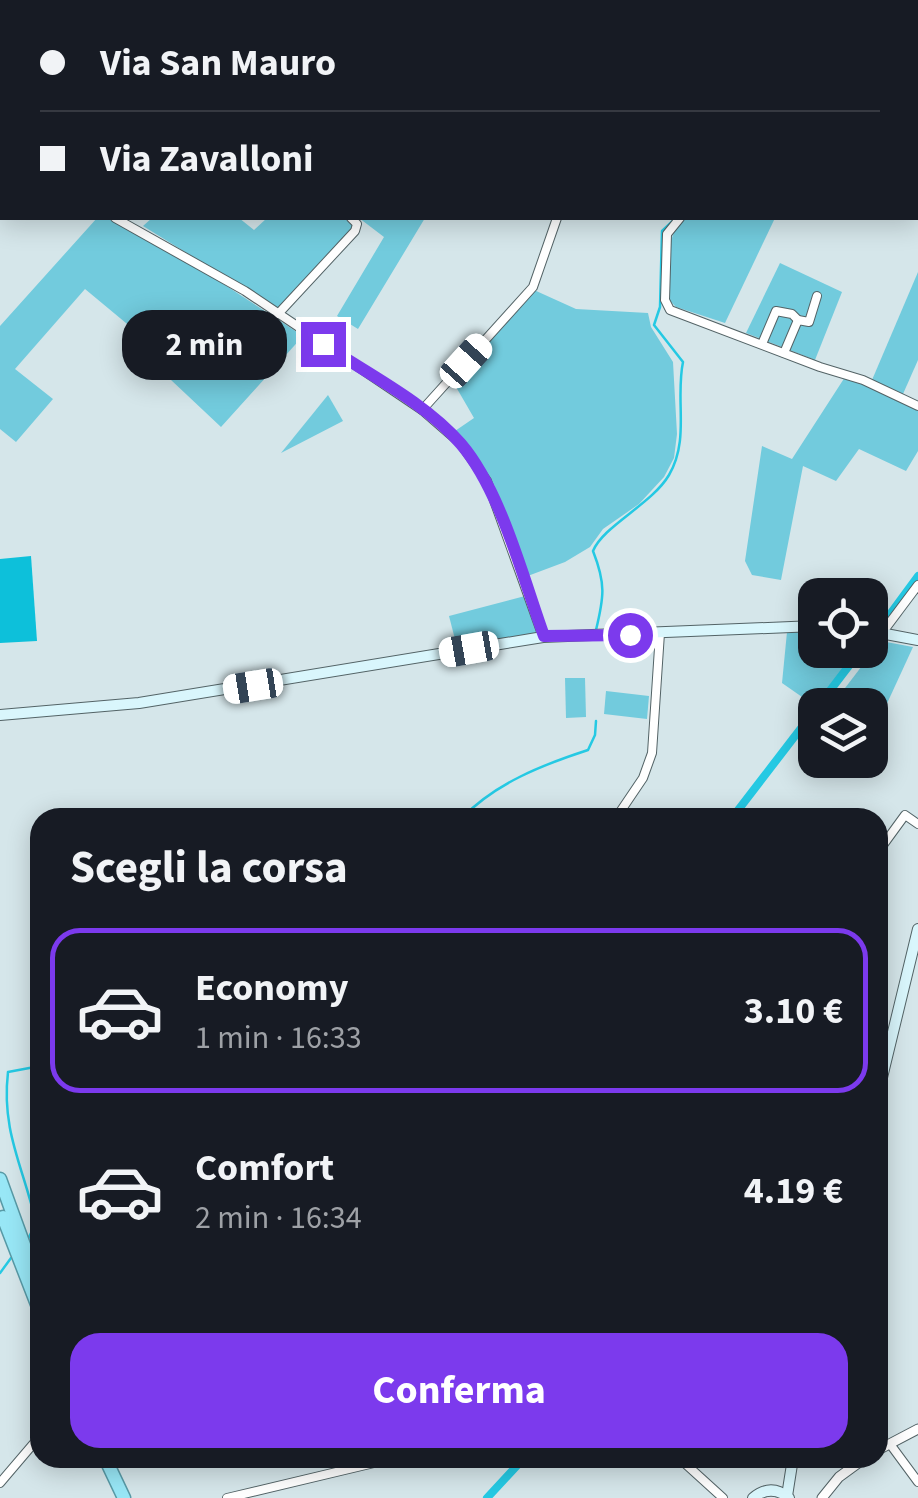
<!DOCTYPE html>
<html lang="it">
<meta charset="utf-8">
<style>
:root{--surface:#171b24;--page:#20242c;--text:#f1f3f6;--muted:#9ea1a6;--line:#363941;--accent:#7c3aed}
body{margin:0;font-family:"Source Sans 3",sans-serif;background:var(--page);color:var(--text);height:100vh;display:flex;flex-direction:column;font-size:38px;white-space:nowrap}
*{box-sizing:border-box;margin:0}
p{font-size:32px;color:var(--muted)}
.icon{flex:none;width:55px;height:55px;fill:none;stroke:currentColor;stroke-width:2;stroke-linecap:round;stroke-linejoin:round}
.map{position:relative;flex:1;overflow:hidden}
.drawer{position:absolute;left:30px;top:808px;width:858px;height:660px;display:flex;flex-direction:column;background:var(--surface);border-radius:30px;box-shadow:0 5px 25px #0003}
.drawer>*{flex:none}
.guide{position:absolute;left:0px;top:0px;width:920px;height:220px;box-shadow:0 5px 25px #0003;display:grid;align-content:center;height:220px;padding:0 40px;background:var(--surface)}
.controls{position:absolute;left:798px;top:578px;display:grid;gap:20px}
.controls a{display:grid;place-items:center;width:90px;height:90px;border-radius:20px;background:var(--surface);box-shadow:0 5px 25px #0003;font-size:50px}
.end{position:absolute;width:45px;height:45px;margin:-22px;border:12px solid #7c3aed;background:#fff;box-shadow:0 0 0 5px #fff}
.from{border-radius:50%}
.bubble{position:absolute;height:70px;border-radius:30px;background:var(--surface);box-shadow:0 5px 25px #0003;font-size:32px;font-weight:700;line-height:70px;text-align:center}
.car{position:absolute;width:30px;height:60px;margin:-30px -15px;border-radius:12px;box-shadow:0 0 8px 2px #0007;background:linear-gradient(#fff 24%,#345 0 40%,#fff 0 76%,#345 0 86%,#fff 0)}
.guide b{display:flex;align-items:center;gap:35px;height:95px;font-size:38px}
.guide b+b{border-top:2px solid var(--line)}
.guide i{width:25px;height:25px;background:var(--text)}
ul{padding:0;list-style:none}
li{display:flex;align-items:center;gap:30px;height:165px;margin:0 20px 15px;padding:0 20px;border:5px solid transparent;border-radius:30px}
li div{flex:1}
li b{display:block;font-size:38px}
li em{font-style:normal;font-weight:700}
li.selected{border-color:var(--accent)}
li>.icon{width:90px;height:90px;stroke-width:1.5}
h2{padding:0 40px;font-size:45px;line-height:120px}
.primary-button{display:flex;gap:20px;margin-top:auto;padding:20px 40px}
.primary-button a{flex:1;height:115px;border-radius:30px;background:var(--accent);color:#fff;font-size:40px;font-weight:700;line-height:115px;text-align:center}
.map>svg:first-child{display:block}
</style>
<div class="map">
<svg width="918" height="1498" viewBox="0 0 918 1498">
<rect width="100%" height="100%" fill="#d5e6ea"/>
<!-- green -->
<g fill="#72cbdd">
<path d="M97,218H108L202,270L303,336L221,427L137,348L144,338L85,289L15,369L53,399L16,442L0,429V326Z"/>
<path d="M152,218H239L254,230L267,218H348L356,225L279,310L143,226Z"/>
<path d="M359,218H425L358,329L337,316L384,237Z"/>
<path d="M687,218H775L725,323L676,307L669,300V246L677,224Z"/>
<path d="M780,263L842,292L815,360L746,333Z"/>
<path d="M918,272V360L903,394L872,380Z"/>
<path d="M534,290L576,309L648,313L651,327L673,362L677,434L674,458L664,477L639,504L603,529L590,547L565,562L525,577L494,485L455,431L474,418L452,380Z"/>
<path d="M845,377L866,384L918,409V451L906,471L859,449L836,481L803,466L781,580L752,575L745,561L762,446L792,459Z"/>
<path d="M328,395L343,421L281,453Z"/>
<path d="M525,596L539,634L457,647L449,616Z"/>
<path d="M787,632H805L813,657L846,660L854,650H865L820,705L815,706L782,683Z"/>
<path d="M881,641L913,647L884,710L842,692Z"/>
<path d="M565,678H585L586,717L566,718Z"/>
<path d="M606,691L649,696L647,719L604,714Z"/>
</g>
<!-- forest -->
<path fill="#0dc0da" d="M31,556L37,641L0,643V559Z"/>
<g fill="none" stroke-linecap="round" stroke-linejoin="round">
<!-- stream -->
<g stroke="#25c9e3" stroke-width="2.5">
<path d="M748,0L749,2"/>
<path d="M596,630C604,597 606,584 593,551C603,526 652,504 669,475C690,439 675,400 683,362L654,325L660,307L662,231L676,218"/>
<path d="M462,818C496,783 542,765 588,750L595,735L596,721"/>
<path d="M27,1241L36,1223C24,1168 1,1132 8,1072L40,1066"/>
<path d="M0,1273L11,1258"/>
</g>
<!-- canal -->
<g stroke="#25c9e3" stroke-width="8">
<path d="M882,625L918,576"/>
<path d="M870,639L871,637"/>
<path d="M819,705L861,650"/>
<path d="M732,818L815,710"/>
<path d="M487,1498L524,1458"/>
</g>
<defs>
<g id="minor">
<path d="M163,0L166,2"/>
<path d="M604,2V0"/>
<path d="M0,157L2,158"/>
<path d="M115,218L245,291L422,410L460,443L487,481L543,637"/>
<path d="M680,218L667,234L665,300L670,310L820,367L863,380L918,406"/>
<path d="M278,314L355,231L357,224L351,218"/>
<path d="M762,344L776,311L792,314L798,320"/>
<path d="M784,353L798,320L809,322L817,296"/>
<path d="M422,410L533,287L557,218"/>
<path d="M882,633L918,585"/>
<path d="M616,818L643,778L652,753L660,633"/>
<path d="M878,852L905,815L918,824"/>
<path d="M890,1444L918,1482"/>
<path d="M679,1458L723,1498"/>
<path d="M0,1483L40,1436"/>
<path d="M227,1498L395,1458"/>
</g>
<g id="tertiary">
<path d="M878,1450L918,1429"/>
<path d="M822,1498L839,1477L865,1458"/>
</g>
<g id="secondary">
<path d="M870,631L918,640"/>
<path d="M0,715L139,703L543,637L815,626"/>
<path d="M878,1094L918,929"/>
<path d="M787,1496L793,1458"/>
<path d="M753,1498C765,1488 777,1488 789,1498"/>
</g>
<g id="trunk">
<path d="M0,1179L40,1289"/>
<path d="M3,1217L40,1312"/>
<path d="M105,1458L124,1498"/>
</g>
</defs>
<!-- minor casing -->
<use href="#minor" stroke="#536366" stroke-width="10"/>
<!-- tertiary casing -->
<use href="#tertiary" stroke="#536366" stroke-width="11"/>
<!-- secondary casing -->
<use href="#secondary" stroke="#536366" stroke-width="12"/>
<!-- trunk casing -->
<use href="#trunk" stroke="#589aa6" stroke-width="15"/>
<!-- minor -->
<use href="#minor" stroke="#fff" stroke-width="8"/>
<!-- tertiary -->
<use href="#tertiary" stroke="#fff" stroke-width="9"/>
<!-- secondary -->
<use href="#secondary" stroke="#d9f6fc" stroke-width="10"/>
<!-- trunk -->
<use href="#trunk" stroke="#98e7f6" stroke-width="12"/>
</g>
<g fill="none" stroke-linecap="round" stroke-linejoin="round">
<!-- route -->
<path stroke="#7c3aed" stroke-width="12" d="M323,344C368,374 426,403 461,444C501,491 523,578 544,636L630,635"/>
</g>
</svg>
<div class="controls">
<a><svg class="icon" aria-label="locate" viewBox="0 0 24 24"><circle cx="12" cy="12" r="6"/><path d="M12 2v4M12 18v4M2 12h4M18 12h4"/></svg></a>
<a><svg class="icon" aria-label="layers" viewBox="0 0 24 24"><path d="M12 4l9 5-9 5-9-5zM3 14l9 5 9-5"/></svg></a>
</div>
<i class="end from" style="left:630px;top:635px"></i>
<i class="end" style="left:323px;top:344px"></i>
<div class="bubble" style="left:122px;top:310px;width:165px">2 min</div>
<i class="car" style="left:466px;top:361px;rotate:42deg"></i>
<i class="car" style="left:469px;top:649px;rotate:260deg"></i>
<i class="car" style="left:253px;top:686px;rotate:261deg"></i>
<div class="guide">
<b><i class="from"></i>Via San Mauro</b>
<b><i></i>Via Zavalloni</b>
</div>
<section class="drawer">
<h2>Scegli la corsa</h2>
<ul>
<li class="selected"><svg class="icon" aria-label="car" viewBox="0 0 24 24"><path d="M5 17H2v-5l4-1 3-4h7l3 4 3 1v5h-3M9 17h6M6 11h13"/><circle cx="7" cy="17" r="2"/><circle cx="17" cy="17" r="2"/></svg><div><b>Economy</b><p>1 min · 16:33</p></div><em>3.10 €</em></li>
<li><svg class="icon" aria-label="car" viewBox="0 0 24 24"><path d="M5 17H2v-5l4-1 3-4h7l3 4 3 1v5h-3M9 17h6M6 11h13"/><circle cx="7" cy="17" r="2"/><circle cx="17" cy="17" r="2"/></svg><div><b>Comfort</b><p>2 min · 16:34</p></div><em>4.19 €</em></li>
</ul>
<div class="primary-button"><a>Conferma</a></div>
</section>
</div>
